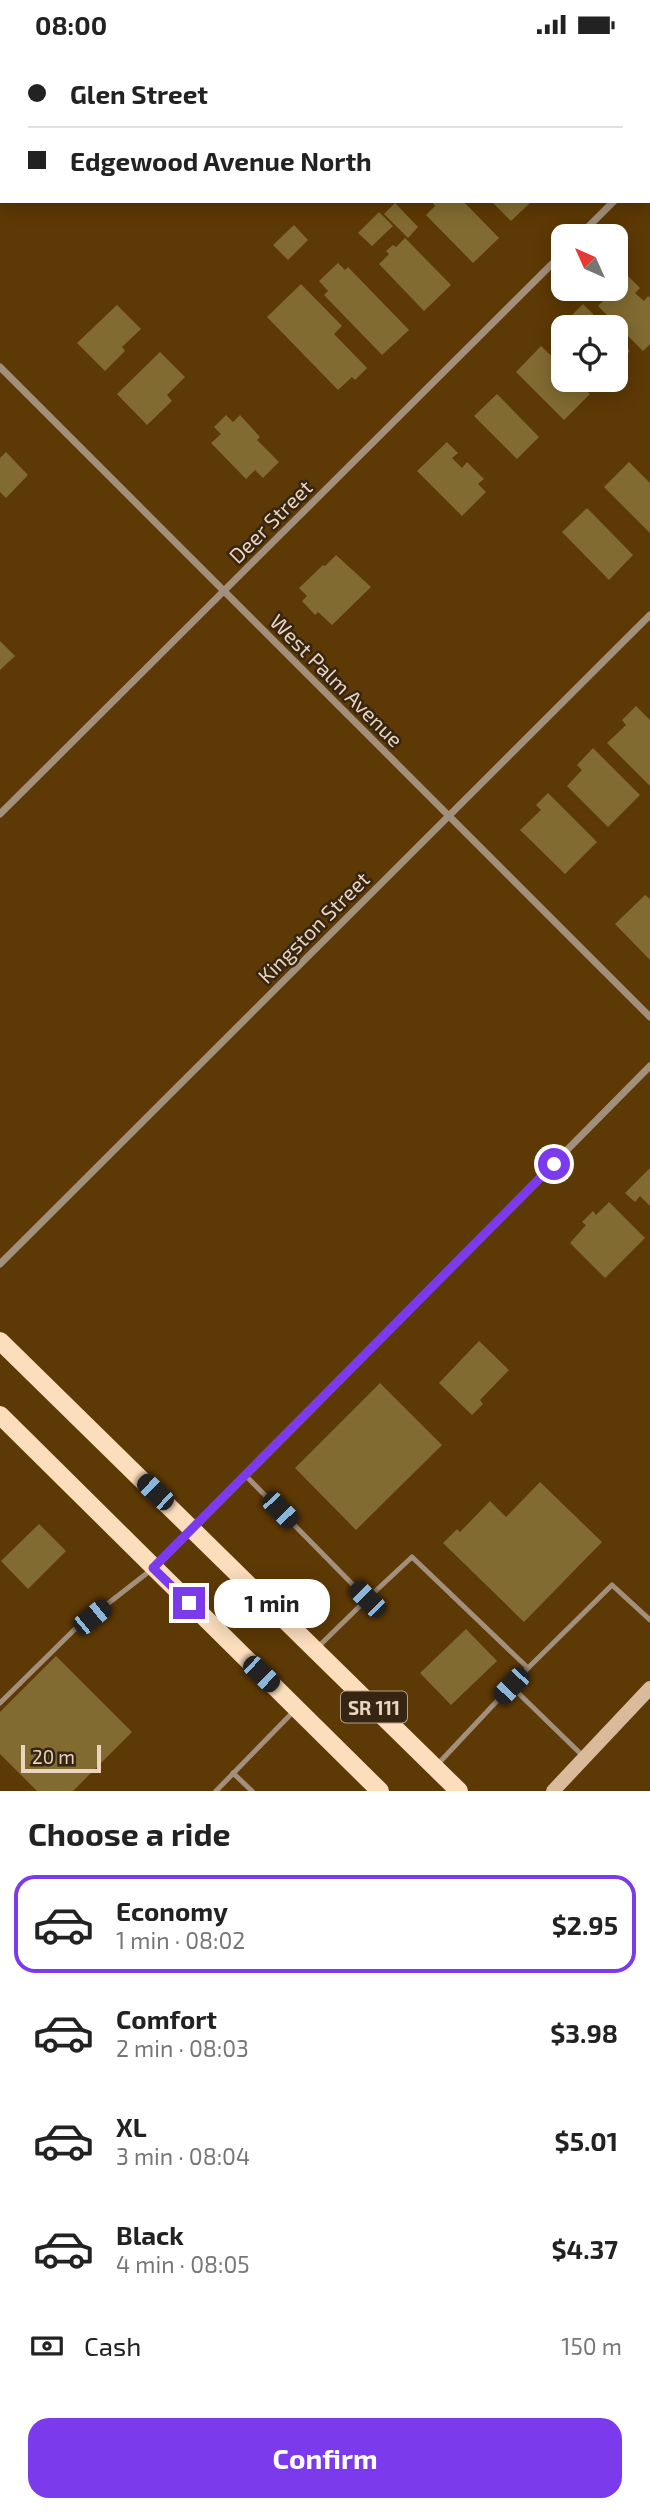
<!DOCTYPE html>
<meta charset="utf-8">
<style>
:root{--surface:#fff;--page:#f6f6f6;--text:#222;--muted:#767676;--line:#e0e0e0;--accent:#7c3aed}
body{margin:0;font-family:"Exo 2",sans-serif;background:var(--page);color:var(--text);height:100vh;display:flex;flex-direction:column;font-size:26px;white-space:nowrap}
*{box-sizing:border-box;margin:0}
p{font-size:23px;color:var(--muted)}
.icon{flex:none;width:38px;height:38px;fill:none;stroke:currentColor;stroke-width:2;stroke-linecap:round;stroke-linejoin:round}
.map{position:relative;height:1742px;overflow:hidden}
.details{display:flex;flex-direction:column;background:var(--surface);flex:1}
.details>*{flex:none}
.top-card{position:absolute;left:0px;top:0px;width:651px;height:154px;box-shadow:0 4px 18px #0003;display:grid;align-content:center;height:154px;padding:0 28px;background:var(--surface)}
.needle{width:46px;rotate:315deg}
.fabs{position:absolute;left:551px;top:175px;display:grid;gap:14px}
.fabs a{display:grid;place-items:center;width:77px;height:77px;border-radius:14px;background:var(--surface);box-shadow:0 4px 18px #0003;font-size:35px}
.scale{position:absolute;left:21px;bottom:18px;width:80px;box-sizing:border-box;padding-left:7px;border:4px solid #ead4bd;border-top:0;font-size:19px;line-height:24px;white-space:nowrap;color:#ead4bd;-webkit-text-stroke:5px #362512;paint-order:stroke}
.end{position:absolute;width:32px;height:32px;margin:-16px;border:9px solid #7c3aed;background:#fff;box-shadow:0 0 0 4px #fff}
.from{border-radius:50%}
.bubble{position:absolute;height:49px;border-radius:21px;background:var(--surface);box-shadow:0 4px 18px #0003;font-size:23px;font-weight:700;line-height:49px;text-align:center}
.car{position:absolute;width:21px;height:42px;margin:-21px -10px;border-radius:9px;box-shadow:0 0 5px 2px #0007;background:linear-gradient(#222 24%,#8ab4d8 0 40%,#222 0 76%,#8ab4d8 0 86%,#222 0)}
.top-card b{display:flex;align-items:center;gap:24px;height:66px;font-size:26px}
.top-card b+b{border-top:2px solid var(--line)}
.top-card i{width:18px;height:18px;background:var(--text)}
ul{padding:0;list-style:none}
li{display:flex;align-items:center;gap:21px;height:98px;margin:0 14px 10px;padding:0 14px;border:4px solid transparent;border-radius:21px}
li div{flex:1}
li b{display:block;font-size:26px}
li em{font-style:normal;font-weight:700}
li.selected{border-color:var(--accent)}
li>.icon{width:63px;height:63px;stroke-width:1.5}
h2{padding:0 28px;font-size:32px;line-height:84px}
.pay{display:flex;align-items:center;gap:18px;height:77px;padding:0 28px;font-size:26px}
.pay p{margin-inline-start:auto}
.action{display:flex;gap:14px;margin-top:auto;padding:14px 28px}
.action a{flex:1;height:80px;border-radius:21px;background:var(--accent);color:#fff;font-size:28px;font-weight:700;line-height:80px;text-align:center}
.status{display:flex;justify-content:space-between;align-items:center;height:49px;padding:0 35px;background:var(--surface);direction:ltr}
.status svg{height:19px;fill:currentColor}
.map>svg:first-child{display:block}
</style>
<div class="status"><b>08:00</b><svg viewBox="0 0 49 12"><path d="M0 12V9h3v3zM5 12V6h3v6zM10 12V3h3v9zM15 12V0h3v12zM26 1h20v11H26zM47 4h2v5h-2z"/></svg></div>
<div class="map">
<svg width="650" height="1742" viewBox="0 0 650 1742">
<rect width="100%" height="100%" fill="#5d3905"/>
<!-- building -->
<g fill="#816b30">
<path d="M435,152H463L499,189L473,214L426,166L435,157L433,154Z"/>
<path d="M491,152H532L511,172Z"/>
<path d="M395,154L418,178L408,189L384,165Z"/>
<path d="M379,163L393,177L372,197L358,184Z"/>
<path d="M294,176L308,191L288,211L273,196Z"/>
<path d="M405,189L451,236L424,262L379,215L389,205L386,202L393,196L396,198Z"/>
<path d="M338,214L345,221L348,218L409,281L382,306L324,246L328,242L319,232Z"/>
<path d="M628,227L640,239L635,244L644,252L648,247L650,249V295L643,302L598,257Z"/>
<path d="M301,235L342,277L334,285L367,319L355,331L352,328L338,341L267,268Z"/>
<path d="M583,255L606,278H564V288L557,281Z"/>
<path d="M117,256L141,280L122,298L125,302L105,322L77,294Z"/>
<path d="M616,289L630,302L616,316Z"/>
<path d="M541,297L564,319V331H575L590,345L564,371L516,323Z"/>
<path d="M160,303L185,328L167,346L172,352L147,376L117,345Z"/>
<path d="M497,345L539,388L517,410L474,367Z"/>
<path d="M226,366L233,373L240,366L260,388L257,391L279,413L263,429L255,421L246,430L211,394L221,385L214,378Z"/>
<path d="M447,393L458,404L452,409L462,419L467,413L484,430L478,435L486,443L462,467L417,422Z"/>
<path d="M6,403L28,426L6,449L0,443V409Z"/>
<path d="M629,413L650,434V484L604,438Z"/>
<path d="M587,459L633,506L609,531L562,483Z"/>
<path d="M336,506L371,538L332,576L318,563L315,566L302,552L307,547L299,539L323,516L325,517Z"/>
<path d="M0,592L15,607L0,621Z"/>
<path d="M636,657L650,671V737L607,694L626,676L622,671Z"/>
<path d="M593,699L640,746L608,778L567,737L582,721L577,716Z"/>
<path d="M548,744L597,793L565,825L520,781L541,761L536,756Z"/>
<path d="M645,846L650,850V911L615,875Z"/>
<path d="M650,1119V1157L640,1147L635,1153L625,1144Z"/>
<path d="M609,1153L645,1189L605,1229L570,1194L586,1176L582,1173L593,1162L596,1166Z"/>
<path d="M479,1292L509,1321L480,1351L483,1355L472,1366L439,1334Z"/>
<path d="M380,1334L442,1396L356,1481L295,1419Z"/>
<path d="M540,1433L602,1493L524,1573L443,1494L457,1480L460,1483L490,1452L506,1468Z"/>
<path d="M39,1475L66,1502L28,1540L1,1512Z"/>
<path d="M466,1580L497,1612L451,1656L420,1624Z"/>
<path d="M56,1607L132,1683L73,1742H37L0,1705V1663Z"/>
</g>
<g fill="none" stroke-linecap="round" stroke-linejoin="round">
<!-- lane -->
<g stroke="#a3907c" stroke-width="5">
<path d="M245,1426L367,1550L318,1598"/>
<path d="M367,1550L412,1508L528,1619L612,1536L650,1571"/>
<path d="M511,1637L584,1708"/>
<path d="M0,1654L74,1581L151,1521"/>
<path d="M437,1716L528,1619"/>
<path d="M233,1724L252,1742"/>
<path d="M216,1742L294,1662"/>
</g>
<!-- street -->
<g stroke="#a3907c" stroke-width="7">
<path d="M649,117L650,116"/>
<path d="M579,187L614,152"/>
<path d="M0,318L650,968"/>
<path d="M0,765L564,203"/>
<path d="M0,1215L650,566"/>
<path d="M156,1517L650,1017"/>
</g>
<!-- secondary -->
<path stroke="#d9bb9c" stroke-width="14" d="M553,1742L650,1639"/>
<!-- primary -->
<g stroke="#fcdebd" stroke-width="18">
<path d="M0,1292L459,1742"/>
<path d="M0,1366L380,1742"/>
</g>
</g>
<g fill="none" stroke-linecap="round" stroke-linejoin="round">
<!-- route -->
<path stroke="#7c3aed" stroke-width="9" d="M189,1554L153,1519L554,1115"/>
</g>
<g text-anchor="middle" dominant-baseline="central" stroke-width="5" stroke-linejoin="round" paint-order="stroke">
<!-- shield labels -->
<rect fill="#362512" stroke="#b4a08a" stroke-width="2" x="341" y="1642.5" width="66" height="31" rx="5"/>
<g font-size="19" font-weight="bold" fill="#ead4bd">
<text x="374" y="1658">SR 111</text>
</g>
<!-- street labels -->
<g font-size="21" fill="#ead4bd" stroke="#362512">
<text transform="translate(270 472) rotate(-45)">Deer Street</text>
<text transform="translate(337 631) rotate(45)">West Palm Avenue</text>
<text transform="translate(313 878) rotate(-45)">Kingston Street</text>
</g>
</g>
</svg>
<div class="fabs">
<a><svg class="needle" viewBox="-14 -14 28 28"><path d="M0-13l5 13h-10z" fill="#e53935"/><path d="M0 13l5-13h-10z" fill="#767676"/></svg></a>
<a><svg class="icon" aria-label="locate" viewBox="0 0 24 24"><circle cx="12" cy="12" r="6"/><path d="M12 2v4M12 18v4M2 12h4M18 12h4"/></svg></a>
</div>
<div class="scale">20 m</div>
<i class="end from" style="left:554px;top:1115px"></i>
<i class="end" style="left:189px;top:1554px"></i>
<div class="bubble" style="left:214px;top:1530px;width:116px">1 min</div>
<i class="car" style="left:155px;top:1443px;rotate:314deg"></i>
<i class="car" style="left:280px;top:1461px;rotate:136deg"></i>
<i class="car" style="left:367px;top:1550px;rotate:315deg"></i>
<i class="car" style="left:92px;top:1568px;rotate:51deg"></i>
<i class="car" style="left:261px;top:1625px;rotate:134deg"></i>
<i class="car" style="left:511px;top:1637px;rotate:223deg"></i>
<div class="top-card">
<b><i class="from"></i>Glen Street</b>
<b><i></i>Edgewood Avenue North</b>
</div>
</div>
<section class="details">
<h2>Choose a ride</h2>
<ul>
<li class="selected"><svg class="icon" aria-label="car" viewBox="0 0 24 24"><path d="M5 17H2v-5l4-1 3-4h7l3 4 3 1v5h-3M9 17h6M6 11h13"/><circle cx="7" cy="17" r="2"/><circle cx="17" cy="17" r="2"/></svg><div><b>Economy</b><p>1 min · 08:02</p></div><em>$2.95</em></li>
<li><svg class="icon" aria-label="car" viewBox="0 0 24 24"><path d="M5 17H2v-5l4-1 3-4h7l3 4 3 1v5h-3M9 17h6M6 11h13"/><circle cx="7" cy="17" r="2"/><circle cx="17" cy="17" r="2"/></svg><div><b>Comfort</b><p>2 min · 08:03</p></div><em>$3.98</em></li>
<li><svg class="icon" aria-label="car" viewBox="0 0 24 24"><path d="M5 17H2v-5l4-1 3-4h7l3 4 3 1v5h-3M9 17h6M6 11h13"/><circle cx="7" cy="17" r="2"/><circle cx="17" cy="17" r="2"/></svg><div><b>XL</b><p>3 min · 08:04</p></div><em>$5.01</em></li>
<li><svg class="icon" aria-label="car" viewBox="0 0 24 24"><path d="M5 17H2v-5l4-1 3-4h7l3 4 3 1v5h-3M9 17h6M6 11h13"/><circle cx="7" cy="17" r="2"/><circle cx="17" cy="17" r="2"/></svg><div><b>Black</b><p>4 min · 08:05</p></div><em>$4.37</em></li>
</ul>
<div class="pay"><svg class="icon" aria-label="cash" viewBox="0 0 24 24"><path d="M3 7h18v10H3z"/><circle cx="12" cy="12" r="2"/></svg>Cash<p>150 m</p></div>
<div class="action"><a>Confirm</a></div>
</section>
